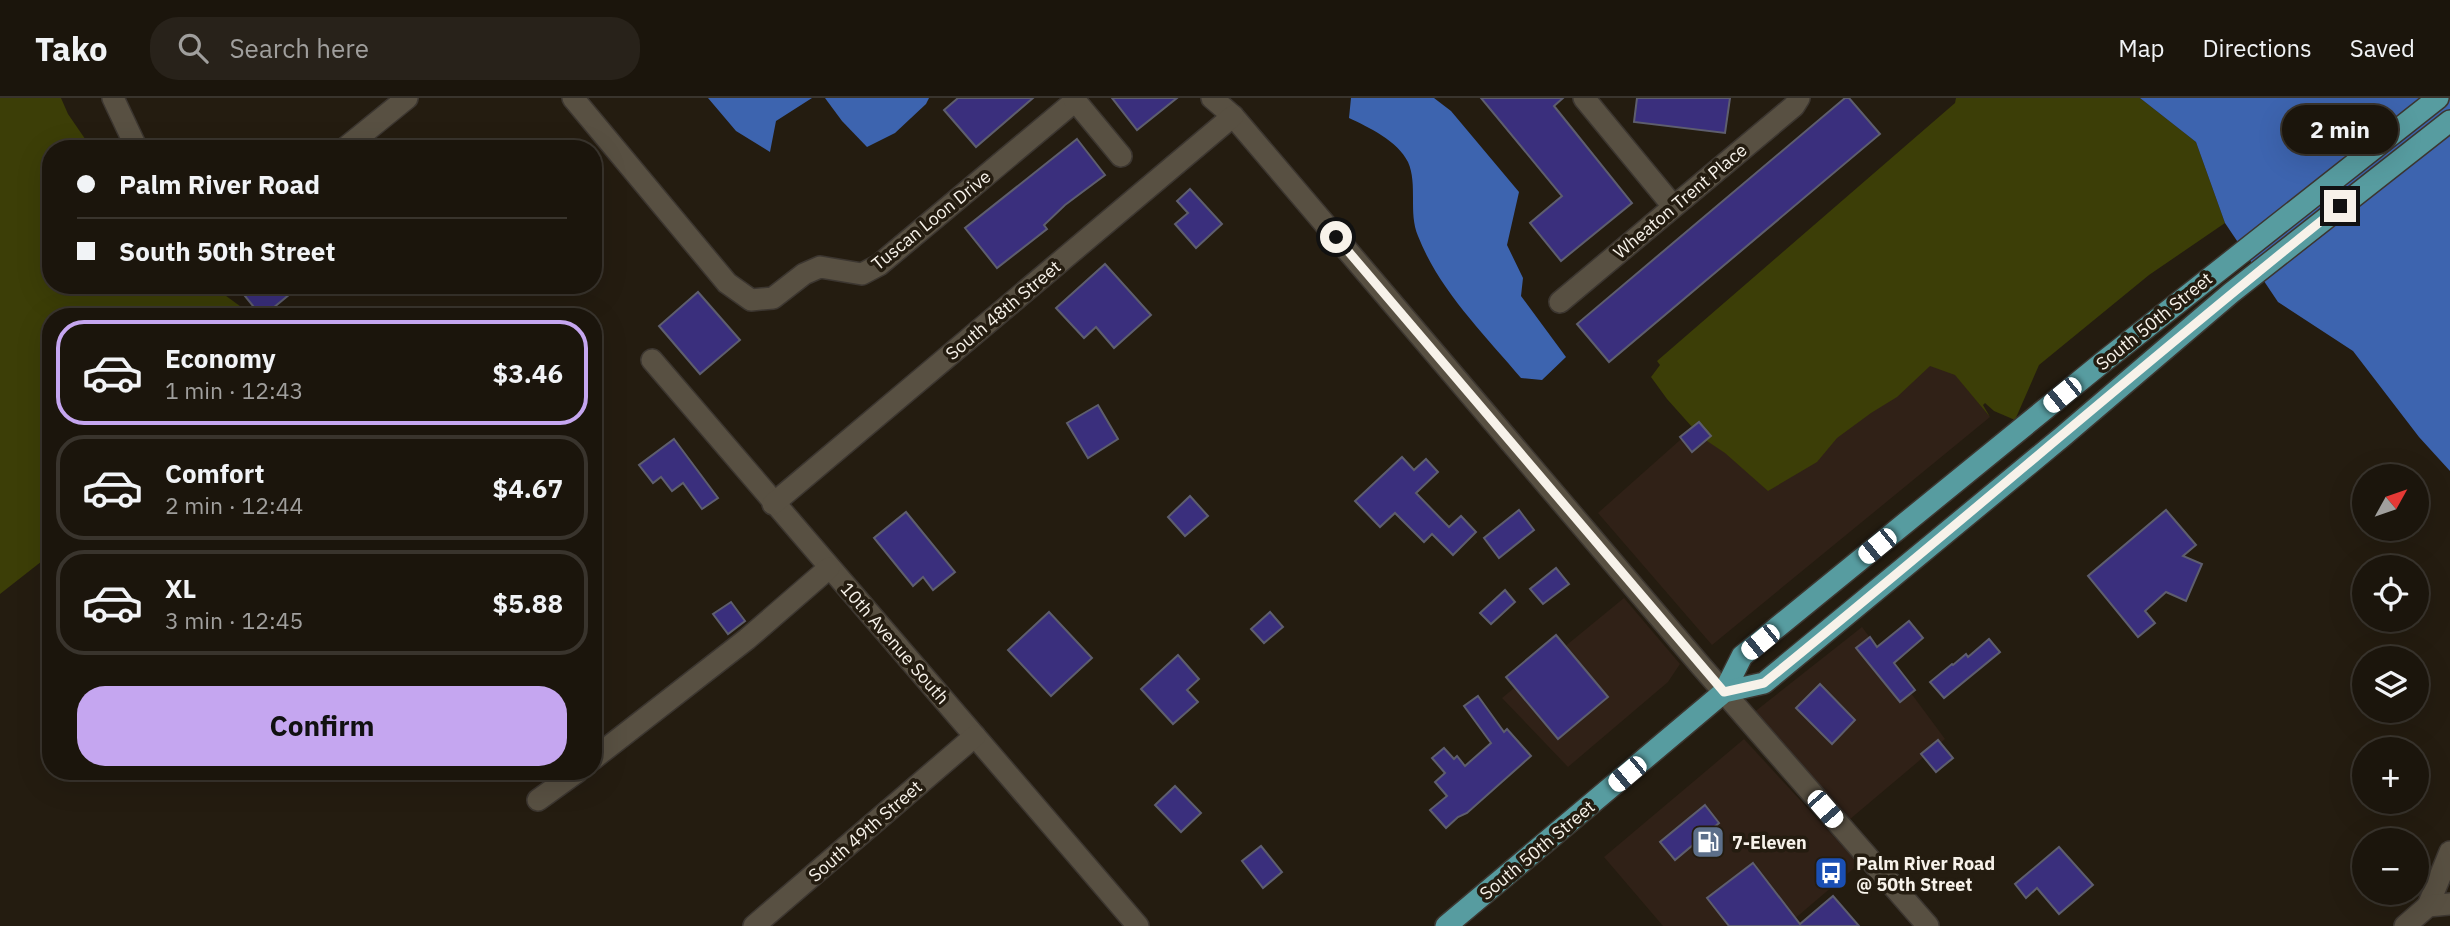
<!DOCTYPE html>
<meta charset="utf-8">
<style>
:root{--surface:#1b150c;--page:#28221a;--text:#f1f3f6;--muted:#a09f9d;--line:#39342d;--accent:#c5a6f0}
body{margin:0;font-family:"IBM Plex Sans",sans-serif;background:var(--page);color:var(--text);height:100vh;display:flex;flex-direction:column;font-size:26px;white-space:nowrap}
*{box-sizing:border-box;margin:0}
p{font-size:23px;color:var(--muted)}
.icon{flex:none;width:38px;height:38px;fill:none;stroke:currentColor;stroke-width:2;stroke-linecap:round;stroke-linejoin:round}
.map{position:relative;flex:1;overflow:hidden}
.side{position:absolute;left:42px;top:210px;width:560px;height:472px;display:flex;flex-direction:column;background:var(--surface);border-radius:28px;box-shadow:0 7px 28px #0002,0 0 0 2px var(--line)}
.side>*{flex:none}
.banner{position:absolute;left:42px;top:42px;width:560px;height:154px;border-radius:28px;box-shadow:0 7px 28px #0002,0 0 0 2px var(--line);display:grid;align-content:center;height:154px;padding:0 35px;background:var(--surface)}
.needle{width:46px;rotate:50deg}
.fabs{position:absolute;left:2352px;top:366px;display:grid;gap:14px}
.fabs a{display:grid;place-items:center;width:77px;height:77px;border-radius:50%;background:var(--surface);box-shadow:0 7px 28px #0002,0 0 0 2px var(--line);font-size:35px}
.end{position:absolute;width:32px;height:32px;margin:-16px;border:9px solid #f7f2ea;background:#111;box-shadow:0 0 0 4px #111}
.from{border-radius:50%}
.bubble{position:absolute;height:49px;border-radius:24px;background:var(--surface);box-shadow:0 7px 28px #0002,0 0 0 2px var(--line);font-size:23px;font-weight:800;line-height:49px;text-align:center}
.car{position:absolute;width:21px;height:42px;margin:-21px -10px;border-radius:9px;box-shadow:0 0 5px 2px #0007;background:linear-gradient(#fff 24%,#345 0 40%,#fff 0 76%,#345 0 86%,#fff 0)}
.banner b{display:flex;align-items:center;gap:24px;height:66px;font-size:26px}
.banner b+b{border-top:2px solid var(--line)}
.banner i{width:18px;height:18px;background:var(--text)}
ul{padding:12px 0 0;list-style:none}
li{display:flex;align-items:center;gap:21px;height:105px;margin:0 14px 10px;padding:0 21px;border:4px solid var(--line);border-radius:28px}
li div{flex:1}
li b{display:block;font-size:26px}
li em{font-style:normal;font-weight:800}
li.current{border-color:var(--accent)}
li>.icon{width:63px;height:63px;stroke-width:1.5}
.primary-button{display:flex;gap:14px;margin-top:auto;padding:14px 35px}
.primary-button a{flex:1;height:80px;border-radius:28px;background:var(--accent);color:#111;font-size:28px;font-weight:800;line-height:80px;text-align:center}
header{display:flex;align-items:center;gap:42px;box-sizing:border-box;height:98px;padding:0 35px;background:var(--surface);border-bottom:2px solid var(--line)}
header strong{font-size:33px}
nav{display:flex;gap:38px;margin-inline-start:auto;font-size:24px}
.search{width:490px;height:63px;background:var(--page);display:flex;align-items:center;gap:18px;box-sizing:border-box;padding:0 24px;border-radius:28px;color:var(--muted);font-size:26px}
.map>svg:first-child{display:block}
</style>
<header>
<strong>Tako</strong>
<div class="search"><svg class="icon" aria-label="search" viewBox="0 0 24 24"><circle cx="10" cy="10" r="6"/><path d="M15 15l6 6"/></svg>Search here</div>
<nav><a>Map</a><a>Directions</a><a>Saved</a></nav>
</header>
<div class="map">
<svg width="2450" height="828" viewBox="0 0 2450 828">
<rect width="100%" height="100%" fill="#241c10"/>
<!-- commercial -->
<g fill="#302117">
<path d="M1932,248L1990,319L1712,547L1598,415L1706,319Z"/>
<path d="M1624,500L1680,566L1668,584L1568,669L1502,600Z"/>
<path d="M1862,529L1945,641L1843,727L1748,619Z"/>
<path d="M1744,641L1859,766L1786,828H1663L1604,759Z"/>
</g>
<!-- green -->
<g fill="#3c3e07">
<path d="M0,0H61L68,16L92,51H51V187H211L255,219H51V456L0,496Z"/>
<path d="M1956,0H2140L2196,44L2225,125L2149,177L2039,267L2015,322L1994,313L1985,305L1983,307L1990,319L1955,277L1930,268L1897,299L1871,315L1837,340L1817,364L1768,393L1725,355L1701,339L1667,301L1651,279L1660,267L1657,263L1955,5Z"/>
</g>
<!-- water -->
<g fill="#3d64af">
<path d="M708,0H812L776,23L770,54L736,33Z"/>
<path d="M825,0H929L926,6L895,35L867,49L842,23Z"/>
<path d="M1351,0H1434L1451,13L1519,94L1507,147L1523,180L1521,198L1566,259L1542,282L1521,280C1484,236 1439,192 1418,138C1408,114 1418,87 1408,64C1398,43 1368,29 1349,20Z"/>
<path d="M2140,0H2450V373L2419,339L2353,253L2278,204L2225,125L2196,44Z"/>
</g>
<!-- building -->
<g fill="#3a2f7d" stroke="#5e5e6e" stroke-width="2">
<path d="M958,0H1033L976,49L944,12Z"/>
<path d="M1112,0H1177L1137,32Z"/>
<path d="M1481,0H1563L1554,8L1632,105L1561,163L1530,125L1562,98Z"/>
<path d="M1637,0H1730L1725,35L1634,24Z"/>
<path d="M1845,0H1849L1880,36L1609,264L1577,226Z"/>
<path d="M1077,41L1105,77L1065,107L1044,127L1047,131L997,170L965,130Z"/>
<path d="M1190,91L1222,126L1196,150L1175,126L1188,115L1177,103Z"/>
<path d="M1105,166L1151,217L1114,250L1096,229L1084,240L1056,210Z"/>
<path d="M236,187H301L262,219Z"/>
<path d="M698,194L740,242L700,276L659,228Z"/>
<path d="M1098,307L1118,341L1088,360L1067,325Z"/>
<path d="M1699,324L1711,338L1692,354L1680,339Z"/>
<path d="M674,341L718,400L702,411L683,385L672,393L661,379L653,385L639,367Z"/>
<path d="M1402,359L1414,372L1426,361L1438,374L1416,395L1449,429L1461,418L1476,434L1453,457L1432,436L1424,444L1395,415L1380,429L1355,403Z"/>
<path d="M1190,398L1208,418L1185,438L1168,419Z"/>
<path d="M1519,412L1534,432L1499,460L1484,440Z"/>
<path d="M2166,412L2196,447L2183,458L2202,466L2186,503L2166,494L2145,513L2155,525L2138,539L2088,478Z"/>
<path d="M906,414L955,474L933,492L923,479L913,488L874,440Z"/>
<path d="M1556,470L1569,486L1543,506L1530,491Z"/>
<path d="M1505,492L1515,504L1491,526L1480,515Z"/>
<path d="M731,504L745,523L728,536L713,516Z"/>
<path d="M1049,514L1092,560L1051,598L1008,552Z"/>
<path d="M1270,514L1283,529L1264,545L1251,531Z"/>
<path d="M1909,523L1923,540L1894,565L1915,592L1900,604L1856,550L1870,539L1877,549Z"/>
<path d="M1556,537L1608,599L1558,641L1506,579Z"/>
<path d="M1989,541L2000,554L1944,600L1930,584L1952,566L1953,567L1966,556L1968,559Z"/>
<path d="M1178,557L1199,581L1187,592L1198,604L1173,626L1141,591Z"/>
<path d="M1820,586L1855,622L1832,646L1796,610Z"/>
<path d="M1478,598L1504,634L1507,631L1531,658L1467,715L1458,719L1446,730L1430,712L1447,698L1435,684L1445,675L1432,660L1444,650L1454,661L1457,658L1465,668L1491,645L1464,608Z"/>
<path d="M1938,642L1953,660L1936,674L1921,656Z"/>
<path d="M1175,688L1201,715L1181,734L1155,707Z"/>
<path d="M1705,707L1719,725L1675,762L1660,744Z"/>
<path d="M1261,748L1282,774L1263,790L1242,763Z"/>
<path d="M2059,749L2093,787L2059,816L2037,790L2026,800L2015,786Z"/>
<path d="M1753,765L1800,826L1833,798L1859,828H1729L1707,800Z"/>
</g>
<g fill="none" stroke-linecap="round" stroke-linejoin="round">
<defs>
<g id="minor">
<path d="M113,0L137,51"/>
<path d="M573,0L727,185L751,202L773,200L804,176L820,169L862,176L879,167L1075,3"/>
<path d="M1073,0L1121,58"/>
<path d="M1212,0L1233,18L1701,568L1928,828"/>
<path d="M1584,0L1673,108"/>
<path d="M344,51L407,0"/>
<path d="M1560,204L1794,8L1799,0"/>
<path d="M652,262L1138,828"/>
<path d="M773,406L1233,18"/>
<path d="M593,661L747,541L829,470"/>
<path d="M538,702L577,674"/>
<path d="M2428,808L2450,754"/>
<path d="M754,828L975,638"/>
<path d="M2405,828L2428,808L2450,806"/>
</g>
<g id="major">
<path d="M1724,594L1742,558L2103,264L2438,0"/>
<path d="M1446,828L1724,594L1764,585L2062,339L2231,195L2450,23"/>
</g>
</defs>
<!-- minor casing -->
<use href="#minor" stroke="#3c3630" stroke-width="24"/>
<!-- major casing -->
<use href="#major" stroke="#3c3630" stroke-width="24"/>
<!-- minor -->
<use href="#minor" stroke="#585042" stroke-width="21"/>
<!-- major -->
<use href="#major" stroke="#579ca0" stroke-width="21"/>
</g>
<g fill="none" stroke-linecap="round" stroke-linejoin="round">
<!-- route -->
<path stroke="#f7f2ea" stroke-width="9" d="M1336,139L1724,594L1764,585C1958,428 2145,263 2340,108"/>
</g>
<!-- icons -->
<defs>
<symbol id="fuel-square" viewBox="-11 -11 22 22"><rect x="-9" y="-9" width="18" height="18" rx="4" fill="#5c6f8a" stroke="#241c10"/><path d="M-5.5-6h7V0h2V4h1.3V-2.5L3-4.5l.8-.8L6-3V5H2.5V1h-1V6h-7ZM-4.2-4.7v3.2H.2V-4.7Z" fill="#fff"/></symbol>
<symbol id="bus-square" viewBox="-11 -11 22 22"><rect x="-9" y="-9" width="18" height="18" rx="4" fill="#1a4fb4" stroke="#241c10"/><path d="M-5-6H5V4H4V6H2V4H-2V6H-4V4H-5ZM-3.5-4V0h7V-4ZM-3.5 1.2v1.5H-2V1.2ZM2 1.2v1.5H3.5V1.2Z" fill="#fff"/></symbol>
</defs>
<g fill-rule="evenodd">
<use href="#fuel-square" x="1689" y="725" width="38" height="38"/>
<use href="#bus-square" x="1812" y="756" width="38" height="38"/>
</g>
<g text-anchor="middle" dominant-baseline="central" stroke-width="7" stroke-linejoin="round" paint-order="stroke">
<!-- street labels -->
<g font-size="18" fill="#f7f2ea" stroke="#241c10">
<text transform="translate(1680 103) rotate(-40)">Wheaton Trent Place</text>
<text transform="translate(931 122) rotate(-39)">Tuscan Loon Drive</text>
<text transform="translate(1003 212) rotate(-40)">South 48th Street</text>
<text transform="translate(2154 223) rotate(-39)">South 50th Street</text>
<text transform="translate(895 545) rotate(49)">10th Avenue South</text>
<text transform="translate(865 733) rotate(-41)">South 49th Street</text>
<text transform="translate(1537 752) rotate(-40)">South 50th Street</text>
</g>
<!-- poi labels -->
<g font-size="18" font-weight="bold" fill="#f7f2ea" stroke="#241c10" text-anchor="start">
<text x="1732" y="744">7-Eleven</text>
<text x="1856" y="765">Palm River Road<tspan x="1856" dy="21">@ 50th Street</tspan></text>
</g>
</g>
</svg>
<div class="fabs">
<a><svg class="needle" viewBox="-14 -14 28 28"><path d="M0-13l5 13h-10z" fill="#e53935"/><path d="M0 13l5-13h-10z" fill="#a09f9d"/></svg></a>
<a><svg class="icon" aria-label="locate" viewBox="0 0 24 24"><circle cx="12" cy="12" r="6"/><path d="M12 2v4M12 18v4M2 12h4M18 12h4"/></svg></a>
<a><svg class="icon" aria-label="layers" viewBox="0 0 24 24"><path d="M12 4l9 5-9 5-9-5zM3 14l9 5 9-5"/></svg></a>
<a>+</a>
<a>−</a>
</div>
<i class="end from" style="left:1336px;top:139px"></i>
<i class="end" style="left:2340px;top:108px"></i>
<div class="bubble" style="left:2282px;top:7px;width:116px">2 min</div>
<i class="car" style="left:2062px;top:297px;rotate:231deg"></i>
<i class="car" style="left:1877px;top:448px;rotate:231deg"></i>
<i class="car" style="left:1760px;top:544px;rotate:231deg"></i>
<i class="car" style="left:1627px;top:676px;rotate:230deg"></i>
<i class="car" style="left:1825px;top:711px;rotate:139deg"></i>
<div class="banner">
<b><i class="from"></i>Palm River Road</b>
<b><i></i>South 50th Street</b>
</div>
<section class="side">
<ul>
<li class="current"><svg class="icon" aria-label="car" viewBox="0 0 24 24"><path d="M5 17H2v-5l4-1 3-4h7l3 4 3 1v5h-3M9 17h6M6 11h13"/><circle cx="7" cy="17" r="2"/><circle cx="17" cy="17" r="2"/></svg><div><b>Economy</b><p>1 min · 12:43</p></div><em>$3.46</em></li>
<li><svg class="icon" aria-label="car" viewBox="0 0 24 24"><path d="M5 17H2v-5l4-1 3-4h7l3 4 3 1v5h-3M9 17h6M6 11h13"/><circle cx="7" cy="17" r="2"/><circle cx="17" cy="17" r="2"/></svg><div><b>Comfort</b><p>2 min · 12:44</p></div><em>$4.67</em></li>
<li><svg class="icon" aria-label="car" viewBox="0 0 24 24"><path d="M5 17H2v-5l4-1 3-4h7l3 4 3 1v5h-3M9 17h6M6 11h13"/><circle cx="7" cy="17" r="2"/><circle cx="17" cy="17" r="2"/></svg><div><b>XL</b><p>3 min · 12:45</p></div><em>$5.88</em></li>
</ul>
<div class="primary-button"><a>Confirm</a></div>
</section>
</div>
